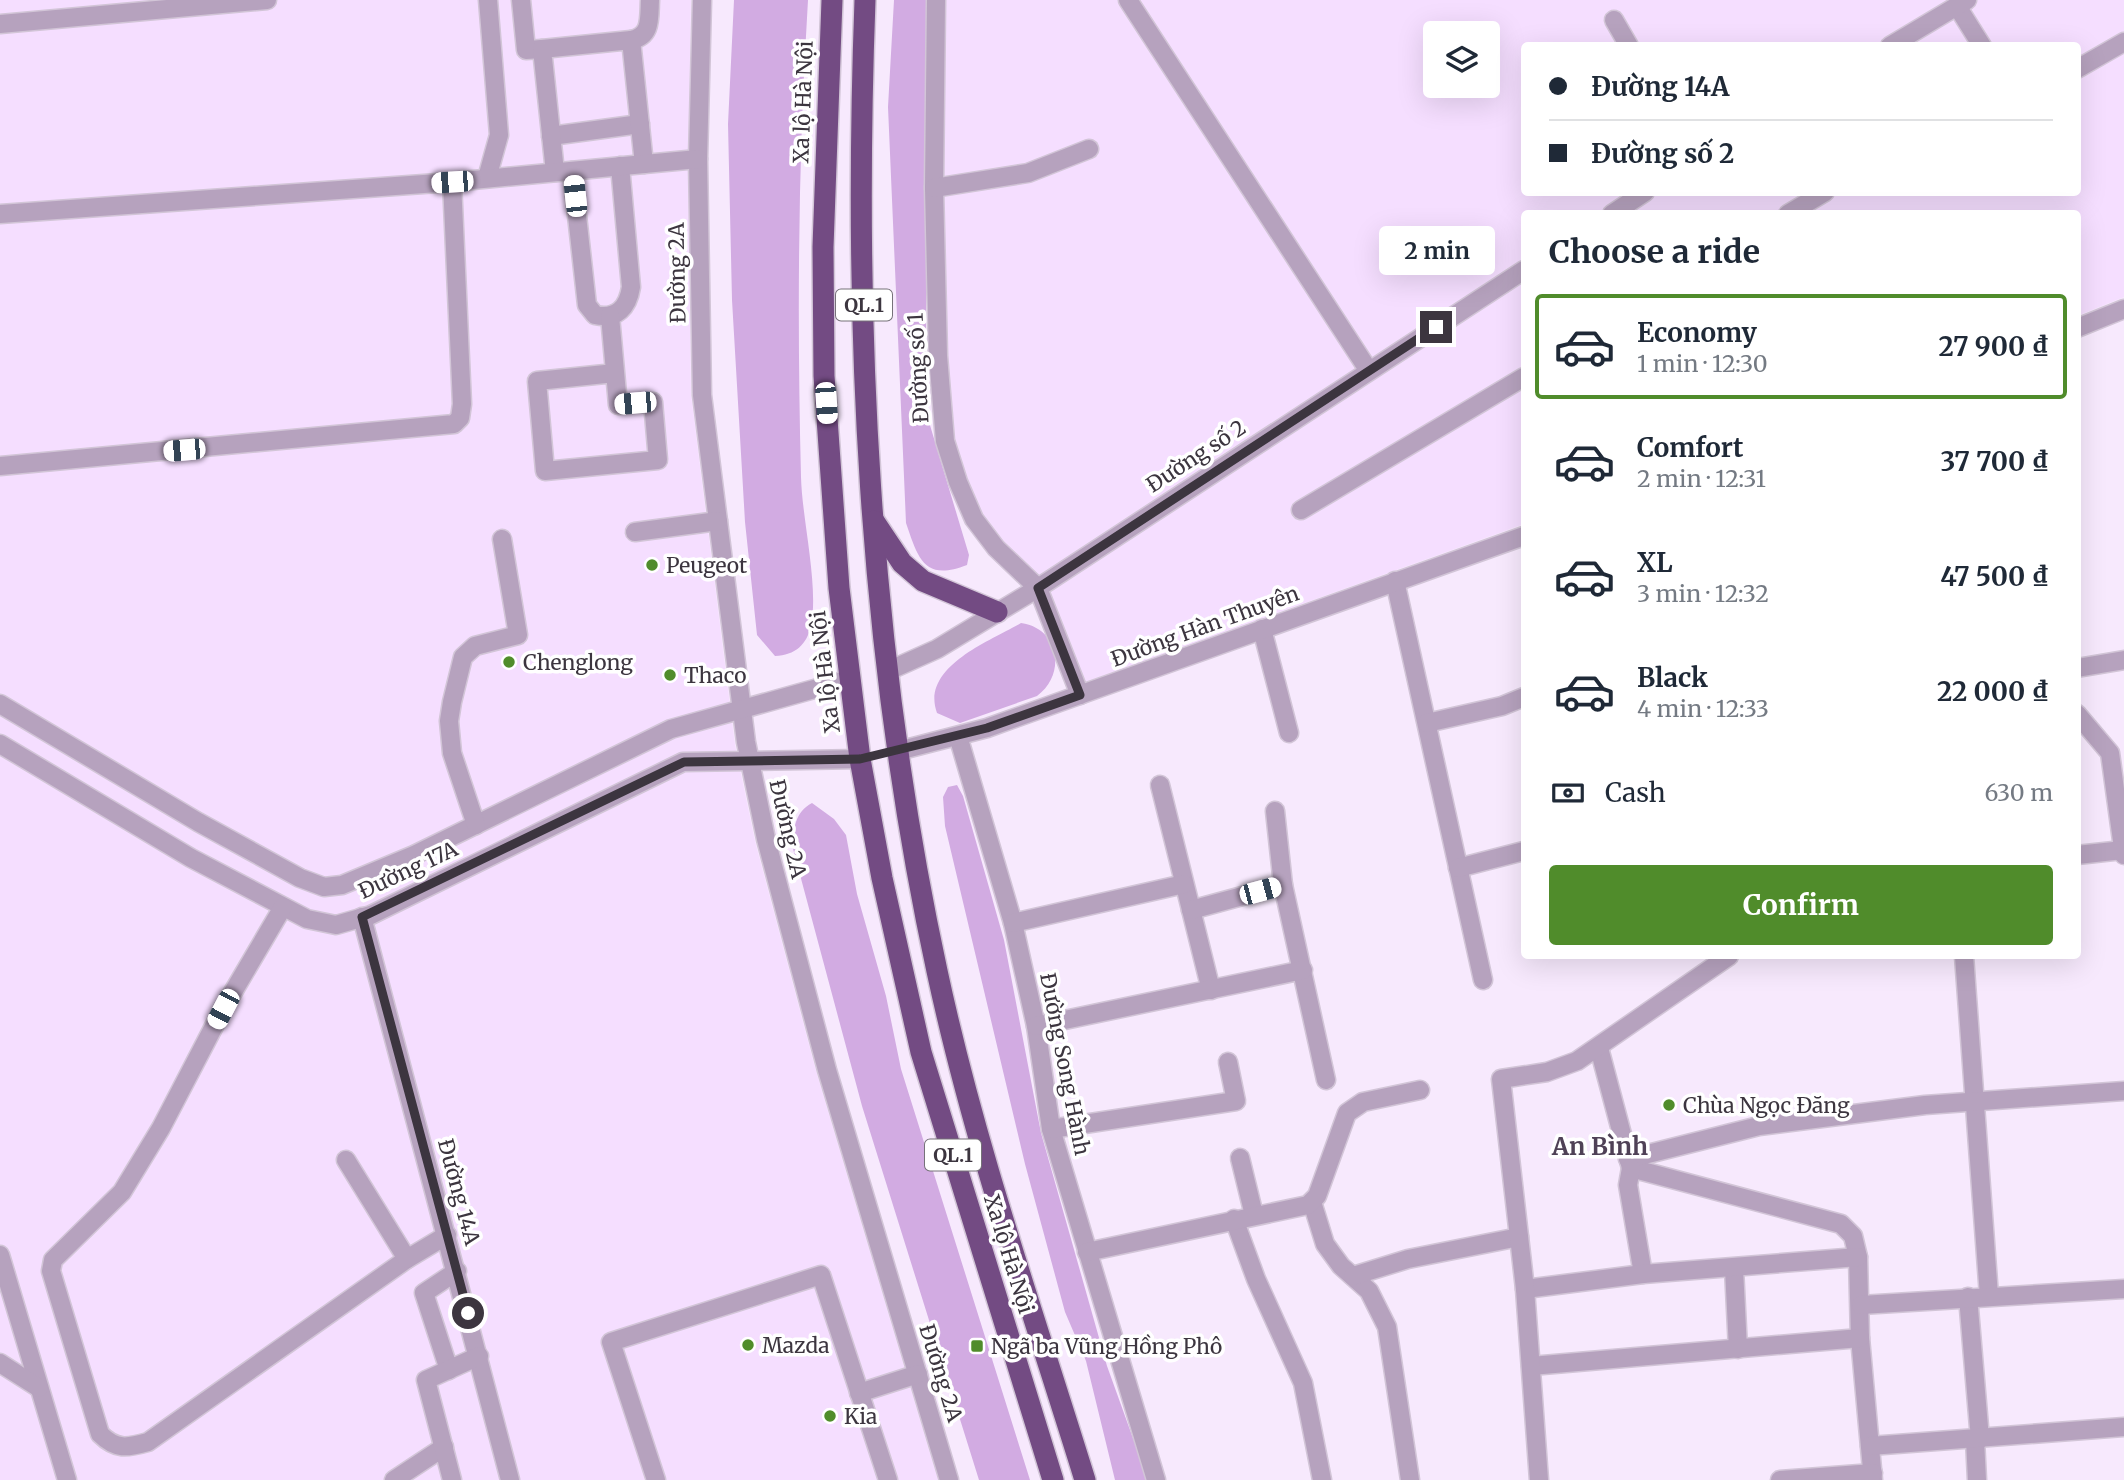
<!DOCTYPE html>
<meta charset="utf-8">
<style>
:root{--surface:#fff;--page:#f6f6f7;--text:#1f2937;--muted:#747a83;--line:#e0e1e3;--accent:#508c2b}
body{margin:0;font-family:Merriweather,serif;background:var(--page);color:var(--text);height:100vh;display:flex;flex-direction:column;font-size:26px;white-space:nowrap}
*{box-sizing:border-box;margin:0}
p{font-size:23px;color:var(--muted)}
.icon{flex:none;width:38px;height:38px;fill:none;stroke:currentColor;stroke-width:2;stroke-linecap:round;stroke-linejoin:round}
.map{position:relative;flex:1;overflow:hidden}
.panel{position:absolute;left:1521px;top:210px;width:560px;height:749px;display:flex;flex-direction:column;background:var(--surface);border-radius:7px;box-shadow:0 7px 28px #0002}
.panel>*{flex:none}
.top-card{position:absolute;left:1521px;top:42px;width:560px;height:154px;border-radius:7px;box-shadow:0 7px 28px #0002;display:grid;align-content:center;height:154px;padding:0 28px;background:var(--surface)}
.tools{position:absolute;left:1423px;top:21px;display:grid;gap:14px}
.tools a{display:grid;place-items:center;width:77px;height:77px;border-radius:7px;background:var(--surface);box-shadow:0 7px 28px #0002;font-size:35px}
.end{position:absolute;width:32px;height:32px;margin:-16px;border:9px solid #3c353f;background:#fff;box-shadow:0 0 0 4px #fff}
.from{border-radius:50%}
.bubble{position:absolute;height:49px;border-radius:7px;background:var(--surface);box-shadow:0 7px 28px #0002;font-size:23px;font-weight:700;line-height:49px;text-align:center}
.car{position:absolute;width:21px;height:42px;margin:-21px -10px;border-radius:9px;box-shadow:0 0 5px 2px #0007;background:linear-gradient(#fff 24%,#345 0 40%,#fff 0 76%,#345 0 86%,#fff 0)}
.top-card b{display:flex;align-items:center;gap:24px;height:66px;font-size:26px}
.top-card b+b{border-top:2px solid var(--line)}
.top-card i{width:18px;height:18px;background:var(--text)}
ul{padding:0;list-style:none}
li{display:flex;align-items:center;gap:21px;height:105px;margin:0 14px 10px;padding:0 14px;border:4px solid transparent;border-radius:7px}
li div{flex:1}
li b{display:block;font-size:26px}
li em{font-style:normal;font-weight:700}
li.current{border-color:var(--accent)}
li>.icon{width:63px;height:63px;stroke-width:1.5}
h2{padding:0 28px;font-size:32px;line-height:84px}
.pay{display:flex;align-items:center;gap:18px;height:77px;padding:0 28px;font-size:26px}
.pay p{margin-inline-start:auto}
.primary-button{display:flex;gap:14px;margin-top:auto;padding:14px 28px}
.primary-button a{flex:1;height:80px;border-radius:7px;background:var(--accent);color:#fff;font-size:28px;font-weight:700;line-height:80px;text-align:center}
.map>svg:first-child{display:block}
</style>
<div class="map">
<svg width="2124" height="1480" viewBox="0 0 2124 1480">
<rect width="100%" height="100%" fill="#f7e9fd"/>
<!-- built -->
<g fill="#f5deff" fill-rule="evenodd">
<path d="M0,0H691L688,164L691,394L735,745L755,841L815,1067L938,1480H0Z"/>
<path d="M945,0H2124V297L2077,316V214H1524V524L1083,683L1021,565L979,514L952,440L945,358L940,192L941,13ZM1435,33H1488V86H1435ZM1524,46H2077V192H1524Z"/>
</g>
<!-- green -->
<g fill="#d2abe2">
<path d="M734,0H808C798,159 797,318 801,477C802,519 819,587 811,625C807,645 795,655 775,656L757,635L745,522L732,300L728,124Z"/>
<path d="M894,0H926V412L969,555L967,565C924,582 918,558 906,523L888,107Z"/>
<path d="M1021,623C1059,628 1067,674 1037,696L960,723L937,713C920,667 990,641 1021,623Z"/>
<path d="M957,785L963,796L1004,940L1041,1133L1107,1366L1148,1480H1115L1086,1361L1065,1312L1025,1164L945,826L943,797L948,787Z"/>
<path d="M812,803L834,819L846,835L857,894L886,996L901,1069L1030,1480H979L862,1106L792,845C794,828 795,812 812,803Z"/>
</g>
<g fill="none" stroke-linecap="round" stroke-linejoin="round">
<defs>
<g id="minor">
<path d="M521,0L526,50L542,49"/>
<path d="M702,0L698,159L702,395L746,742L766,839L827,1070L949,1480"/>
<path d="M936,0L934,188L938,356L945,441L958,482L974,519L996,548L1038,588L1080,695"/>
<path d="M1128,0L1369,371"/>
<path d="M1957,6L1982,46"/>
<path d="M1614,20L1629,46"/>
<path d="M0,24L267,0"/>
<path d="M631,40C652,36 649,18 650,0"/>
<path d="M1890,46L1967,0"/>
<path d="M2077,69L2124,42"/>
<path d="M551,136L640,124"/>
<path d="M572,171L587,305L595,315C617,320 628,307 631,287L620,166"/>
<path d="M555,172L542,49L631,40L644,164"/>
<path d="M487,178L499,135L488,0"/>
<path d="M934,188L1028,173L1089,149"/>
<path d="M0,214L452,182L698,159"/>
<path d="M1612,214L1645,192"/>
<path d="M1788,214L1825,192"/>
<path d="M610,316L618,405L653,402L658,460L545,471L537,381L615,373"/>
<path d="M2077,328L2124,309"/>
<path d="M0,466L454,424L460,418L462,404L452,182"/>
<path d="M1301,510L1524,377"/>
<path d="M635,532L718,521"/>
<path d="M1395,581L1483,980"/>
<path d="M1262,629L1289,733"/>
<path d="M2077,668L2124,660"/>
<path d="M888,671L937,649L1038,588L1524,270"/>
<path d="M0,704L198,822L300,878L324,887L342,885L414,855L671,729L850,679"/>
<path d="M2077,714L2110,753L2124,855"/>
<path d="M1427,723L1502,706L1524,697"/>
<path d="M958,736L1013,923L1036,1026L1051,1129L1156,1480"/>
<path d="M0,744L191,858L307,919L336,925L371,915L683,762L860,759"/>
<path d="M898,751L987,728L1524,536"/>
<path d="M1160,785L1211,990"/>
<path d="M1275,811L1283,885L1326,1080"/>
<path d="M476,825L452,753L449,721L452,702L463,657L475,646L518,635L502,539"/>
<path d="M2077,855L2123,850"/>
<path d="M1458,868L1524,851"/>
<path d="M283,907L223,1009L161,1128L122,1192L53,1260L51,1271L100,1434C116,1450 127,1448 148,1442L407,1259"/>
<path d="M1191,910L1283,885"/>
<path d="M362,917L510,1480"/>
<path d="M1013,923L1184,884"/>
<path d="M1964,956L1989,1296"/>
<path d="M1036,1026L1303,970"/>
<path d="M1599,1048L1631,1168L1841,1224L1853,1236L1858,1257L1860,1338L1873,1480"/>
<path d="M1051,1129L1236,1101L1228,1062"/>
<path d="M1240,1158L1254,1215"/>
<path d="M1628,1159L1759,1126L1925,1105L2124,1091"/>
<path d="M346,1160L407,1259L447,1235"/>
<path d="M1631,1168L1628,1185L1643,1274"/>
<path d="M1312,1202L1325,1244L1341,1266L1369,1291L1387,1327L1410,1480"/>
<path d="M1234,1219L1256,1279L1303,1383L1322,1480"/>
<path d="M1087,1252L1308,1205L1317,1196L1347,1113L1363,1102L1420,1090"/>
<path d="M0,1255L67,1480"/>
<path d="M1734,1269L1738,1349"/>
<path d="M1353,1276L1408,1259L1519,1237"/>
<path d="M1525,1289L1643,1274L1858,1257"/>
<path d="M1968,1297L1980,1439"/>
<path d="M1861,1305L2124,1289"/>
<path d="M0,1363L39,1388"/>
<path d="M1531,1366L1860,1338"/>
<path d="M449,1370L424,1293L457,1271"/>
<path d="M859,1393L918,1374"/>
<path d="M1975,1440L1977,1480"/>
<path d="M1870,1446L2124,1427"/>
<path d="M394,1480L444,1447"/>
<path d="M452,1480L426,1380L479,1356"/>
<path d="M656,1480L611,1342L821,1275L888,1480"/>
<path d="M1539,1480L1525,1289L1501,1079L1547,1072L1577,1061L1729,956"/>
<path d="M1780,1480L1873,1473"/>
</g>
<g id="highway">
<path d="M832,0L823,247L824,376L839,588L860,759L882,878L921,1052L1053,1480"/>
<path d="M865,0C853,324 868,653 937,971C974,1144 1033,1312 1085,1480"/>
<path d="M874,521L902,563L923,581L997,612"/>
</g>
</defs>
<!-- minor casing -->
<use href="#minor" stroke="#d2c5d7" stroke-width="21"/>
<!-- highway casing -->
<use href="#highway" stroke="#d2c5d7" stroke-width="24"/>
<!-- minor -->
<use href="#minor" stroke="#b6a2be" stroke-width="18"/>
<!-- highway -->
<use href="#highway" stroke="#734b83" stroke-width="21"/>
</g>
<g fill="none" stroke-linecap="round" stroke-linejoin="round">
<!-- route -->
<path stroke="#3c353f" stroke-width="9" d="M468,1313L362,917L684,762L860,759L987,728L1080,695L1038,588L1436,327"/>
</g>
<!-- markers -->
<g fill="#508c2b" stroke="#fff" stroke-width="2.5">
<circle cx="652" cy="565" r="7"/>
<circle cx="509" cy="662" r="7"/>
<circle cx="670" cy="675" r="7"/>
<circle cx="1669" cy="1105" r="7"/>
<circle cx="748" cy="1345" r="7"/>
<rect x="970" y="1339" width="14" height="14" rx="3.5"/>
<circle cx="830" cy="1416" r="7"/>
</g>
<g text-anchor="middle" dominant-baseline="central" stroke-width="7" stroke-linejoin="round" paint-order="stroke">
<!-- shield labels -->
<g fill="#fff" stroke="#767279" stroke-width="2">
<rect x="836" y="289.5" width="56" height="31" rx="5"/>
<rect x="925" y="1139.5" width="56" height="31" rx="5"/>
</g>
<g font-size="19" font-weight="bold" fill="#3c353f">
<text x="864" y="305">QL.1</text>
<text x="953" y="1155">QL.1</text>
</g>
<!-- street labels -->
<g font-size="21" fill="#3c353f" stroke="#fff">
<text transform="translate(803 102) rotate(-88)">Xa lộ Hà Nội</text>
<text transform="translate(677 273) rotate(-91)">Đường 2A</text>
<text transform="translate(918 368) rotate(-93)">Đường số 1</text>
<text transform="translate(1196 456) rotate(-33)">Đường số 2</text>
<text transform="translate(1205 626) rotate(-20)">Đường Hàn Thuyên</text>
<text transform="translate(825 672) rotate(-97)">Xa lộ Hà Nội</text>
<text transform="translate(788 829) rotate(77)">Đường 2A</text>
<text transform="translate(408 870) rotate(-25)">Đường 17A</text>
<text transform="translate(1065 1064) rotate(79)">Đường Song Hành</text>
<text transform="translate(459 1192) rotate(75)">Đường 14A</text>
<text transform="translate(1009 1254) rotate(73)">Xa lộ Hà Nội</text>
<text transform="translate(941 1373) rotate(73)">Đường 2A</text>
</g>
<!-- poi labels -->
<g font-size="21" fill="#3c353f" stroke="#fff" text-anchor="start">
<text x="666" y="565">Peugeot</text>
<text x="523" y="662">Chenglong</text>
<text x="684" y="675">Thaco</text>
<text x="1683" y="1105">Chùa Ngọc Đăng</text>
<text x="762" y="1345">Mazda</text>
<text x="991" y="1346">Ngã ba Vũng Hồng Phô</text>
<text x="844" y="1416">Kia</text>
</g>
<!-- quarter labels -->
<g font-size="24" font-weight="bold" fill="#4f4156" stroke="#fff">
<text x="1600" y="1146">An Bình</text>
</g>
</g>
</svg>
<div class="tools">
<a><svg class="icon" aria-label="layers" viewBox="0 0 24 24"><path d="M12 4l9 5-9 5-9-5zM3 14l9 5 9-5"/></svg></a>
</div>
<i class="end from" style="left:468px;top:1313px"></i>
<i class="end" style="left:1436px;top:327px"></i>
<div class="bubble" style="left:1379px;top:226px;width:116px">2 min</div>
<i class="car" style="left:452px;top:182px;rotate:266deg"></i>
<i class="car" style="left:575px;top:196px;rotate:354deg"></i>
<i class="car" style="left:635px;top:403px;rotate:265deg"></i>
<i class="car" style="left:826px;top:403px;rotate:176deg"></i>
<i class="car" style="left:184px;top:450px;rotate:265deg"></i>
<i class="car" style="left:1260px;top:891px;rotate:75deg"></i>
<i class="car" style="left:223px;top:1009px;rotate:208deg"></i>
<div class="top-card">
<b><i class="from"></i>Đường 14A</b>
<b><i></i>Đường số 2</b>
</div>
<section class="panel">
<h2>Choose a ride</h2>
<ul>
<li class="current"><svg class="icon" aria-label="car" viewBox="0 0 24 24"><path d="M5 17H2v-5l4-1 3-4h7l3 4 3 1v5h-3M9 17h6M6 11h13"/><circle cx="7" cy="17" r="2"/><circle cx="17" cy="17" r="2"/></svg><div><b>Economy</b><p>1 min · 12:30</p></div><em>27 900 ₫</em></li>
<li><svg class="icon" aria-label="car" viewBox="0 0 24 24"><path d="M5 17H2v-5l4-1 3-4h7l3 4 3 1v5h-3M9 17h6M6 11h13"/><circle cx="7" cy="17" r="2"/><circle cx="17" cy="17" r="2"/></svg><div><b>Comfort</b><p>2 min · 12:31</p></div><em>37 700 ₫</em></li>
<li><svg class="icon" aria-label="car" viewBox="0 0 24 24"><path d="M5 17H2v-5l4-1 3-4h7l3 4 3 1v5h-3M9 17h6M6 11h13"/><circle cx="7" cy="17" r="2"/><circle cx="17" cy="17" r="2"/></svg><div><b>XL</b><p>3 min · 12:32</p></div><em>47 500 ₫</em></li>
<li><svg class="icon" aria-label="car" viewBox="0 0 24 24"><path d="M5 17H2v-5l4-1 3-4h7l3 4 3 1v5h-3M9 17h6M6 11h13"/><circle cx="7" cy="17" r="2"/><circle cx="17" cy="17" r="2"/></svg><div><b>Black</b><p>4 min · 12:33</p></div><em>22 000 ₫</em></li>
</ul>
<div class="pay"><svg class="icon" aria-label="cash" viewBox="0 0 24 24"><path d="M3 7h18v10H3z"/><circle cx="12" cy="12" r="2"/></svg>Cash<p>630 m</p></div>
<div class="primary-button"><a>Confirm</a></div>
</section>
</div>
